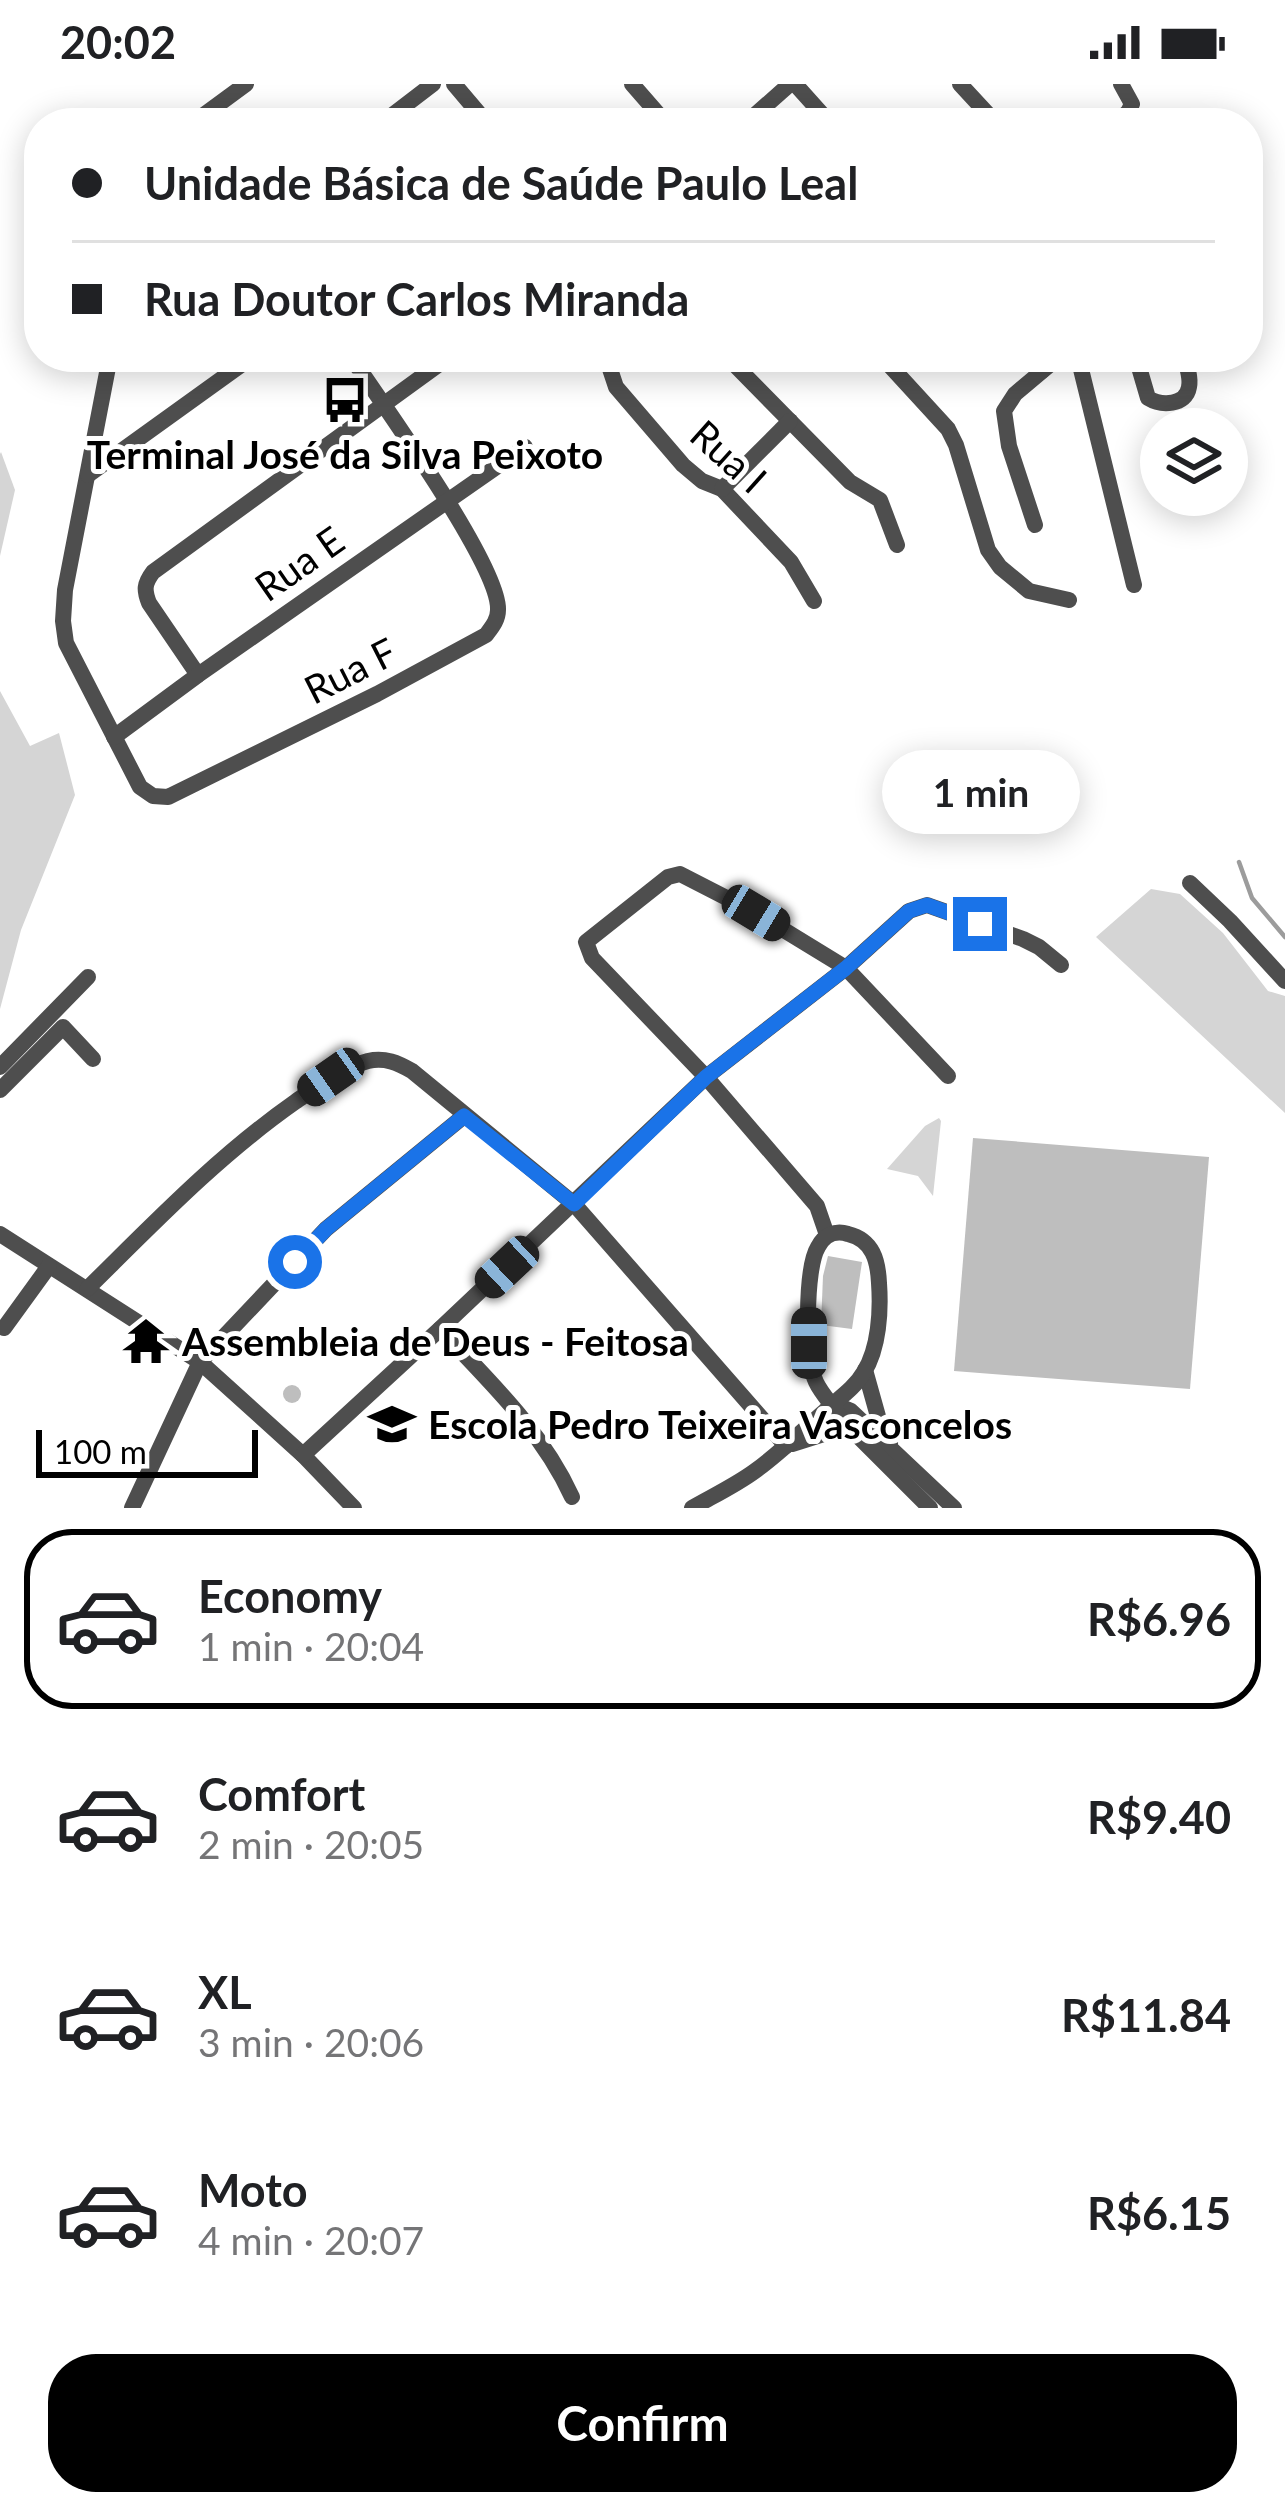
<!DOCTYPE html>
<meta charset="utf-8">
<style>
:root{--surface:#fff;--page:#f2f2f2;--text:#202124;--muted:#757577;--line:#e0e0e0;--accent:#000}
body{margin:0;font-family:Lato,sans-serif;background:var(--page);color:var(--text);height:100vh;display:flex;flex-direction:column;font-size:45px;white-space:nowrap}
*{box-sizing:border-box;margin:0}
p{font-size:39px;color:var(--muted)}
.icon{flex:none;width:66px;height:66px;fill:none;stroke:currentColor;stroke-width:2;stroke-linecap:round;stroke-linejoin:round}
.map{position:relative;height:1424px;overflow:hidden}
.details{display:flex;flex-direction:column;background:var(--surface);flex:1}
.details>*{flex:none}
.top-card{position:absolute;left:24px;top:24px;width:1239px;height:264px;border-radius:48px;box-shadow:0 6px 30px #0003;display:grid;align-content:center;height:264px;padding:0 48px;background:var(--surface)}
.buttons{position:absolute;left:1140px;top:324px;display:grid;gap:24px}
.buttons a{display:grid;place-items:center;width:108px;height:108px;border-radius:50%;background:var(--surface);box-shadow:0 6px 30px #0003;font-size:60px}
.scale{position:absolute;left:36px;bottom:30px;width:222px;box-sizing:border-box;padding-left:12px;border:6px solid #000;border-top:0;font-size:33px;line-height:42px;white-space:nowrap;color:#000;-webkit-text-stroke:9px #fff;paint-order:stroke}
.end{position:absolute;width:54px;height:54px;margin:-27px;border:15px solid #1a73e8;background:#fff;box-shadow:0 0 0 6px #fff}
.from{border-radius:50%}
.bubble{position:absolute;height:84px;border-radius:42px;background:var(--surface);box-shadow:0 6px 30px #0003;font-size:39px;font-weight:700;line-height:84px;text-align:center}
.car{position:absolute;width:36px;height:72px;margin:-36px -18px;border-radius:15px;box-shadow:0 0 9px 3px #0007;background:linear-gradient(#222 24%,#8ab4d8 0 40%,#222 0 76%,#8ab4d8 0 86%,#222 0)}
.top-card b{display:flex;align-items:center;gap:42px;height:114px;font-size:45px}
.top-card b+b{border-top:3px solid var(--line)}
.top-card i{width:30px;height:30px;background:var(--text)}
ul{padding:21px 0 0;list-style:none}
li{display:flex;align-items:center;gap:36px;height:180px;margin:0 24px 18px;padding:0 24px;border:6px solid transparent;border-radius:48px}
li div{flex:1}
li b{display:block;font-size:45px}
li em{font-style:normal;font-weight:700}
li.current{border-color:var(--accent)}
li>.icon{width:108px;height:108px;stroke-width:1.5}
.button{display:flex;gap:24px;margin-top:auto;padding:24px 48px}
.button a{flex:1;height:138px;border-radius:48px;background:var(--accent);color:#fff;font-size:48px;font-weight:700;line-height:138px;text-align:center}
.status{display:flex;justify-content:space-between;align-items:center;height:84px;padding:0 60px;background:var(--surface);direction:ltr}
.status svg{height:33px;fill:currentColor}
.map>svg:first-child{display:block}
</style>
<div class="status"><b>20:02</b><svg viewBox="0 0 49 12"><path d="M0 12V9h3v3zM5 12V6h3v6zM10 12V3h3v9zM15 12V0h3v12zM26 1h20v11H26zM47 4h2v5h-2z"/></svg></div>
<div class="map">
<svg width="1285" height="1424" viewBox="0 0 1285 1424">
<rect width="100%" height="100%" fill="#fff"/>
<!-- green -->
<g fill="#d5d5d5">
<path d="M1,368L15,406L0,472V370Z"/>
<path d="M0,607L30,662L59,649L75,711L21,846L0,925Z"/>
<path d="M1151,805L1180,810L1223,849L1268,907L1285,912V1029L1096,853Z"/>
<path d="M939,1034L941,1037L933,1112L918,1092L887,1085L925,1042Z"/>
</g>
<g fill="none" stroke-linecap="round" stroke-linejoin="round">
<!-- stream -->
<path stroke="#9c9c9c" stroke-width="4.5" d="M1239,778L1252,814L1285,853"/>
</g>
<!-- building -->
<g fill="#bebebe">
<path d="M973,1054L1209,1073L1190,1305L954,1287Z"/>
<path d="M828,1172L862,1178L852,1245L821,1241L823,1192Z"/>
<circle cx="292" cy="1310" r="9"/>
</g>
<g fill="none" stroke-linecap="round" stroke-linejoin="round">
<!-- minor -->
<g stroke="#4e4e4e" stroke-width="16">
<path d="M454,0L487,39"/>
<path d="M632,0L666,39"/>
<path d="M795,0L830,39"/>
<path d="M960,0L996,39"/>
<path d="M193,39L246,0"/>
<path d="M382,39L433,0"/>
<path d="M746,39L790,0"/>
<path d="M1116,39L1128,28L1132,20L1121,0"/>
<path d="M110,273L65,506L63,537L66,559L140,703L153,712L168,713L377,610L486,551C492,543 498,536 498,526C500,482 381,318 351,273"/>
<path d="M606,273L616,303L683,381L702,397L722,405L791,478L814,517"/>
<path d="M727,273L850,398L880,416L897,461"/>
<path d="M882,273L948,345L956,361L988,466L1000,483L1029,507L1069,516"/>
<path d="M1031,273L1042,287"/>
<path d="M1078,273L1134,501"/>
<path d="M1136,273L1148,314C1161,322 1186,322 1189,303C1191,294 1187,282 1184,273"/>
<path d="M88,391L252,273"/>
<path d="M722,405L790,337"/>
<path d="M1035,441L1009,362L1004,327L1015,310L1059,273"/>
<path d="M198,591L149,519C144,506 144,500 153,488L449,273"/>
<path d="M114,653L198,591L525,363"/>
<path d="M1190,799L1230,837L1285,897"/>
<path d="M0,983L88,893"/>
<path d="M0,1006L63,943L93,975"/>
<path d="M0,1150L200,1278L303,1371L354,1424"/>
<path d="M827,1151L817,1122L706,993L592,874L586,858L668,793L680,790L756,829L846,884L948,992"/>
<path d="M87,1205C154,1139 218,1072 295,1018C318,1002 341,984 368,977C385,973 398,979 412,987L574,1120L786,1362"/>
<path d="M4,1244L49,1182"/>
<path d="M440,1245C490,1298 542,1347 572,1413"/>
<path d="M865,1286L879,1336L890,1359"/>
<path d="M834,1320L851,1327L954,1424"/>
<path d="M792,1360L833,1347L853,1348"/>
<path d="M303,1371L440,1245L706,993L846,884L909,827L927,821L1023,855L1039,863L1061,881"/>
<path d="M132,1424L200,1278L326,1145L464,1032"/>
<path d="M692,1424C713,1412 736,1401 755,1387C780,1369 802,1347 825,1327C838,1315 855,1304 864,1288C879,1264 881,1227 879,1199C878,1177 873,1156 848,1150C835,1146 824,1151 818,1163C805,1184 805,1276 816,1298C822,1311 834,1322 842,1336L930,1424"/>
</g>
</g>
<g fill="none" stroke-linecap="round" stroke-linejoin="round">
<!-- route -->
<path stroke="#1a73e8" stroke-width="15" d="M295,1178L326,1145L464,1032L574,1120L706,993L846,884L909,827L927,821L980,840"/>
</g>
<!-- icons -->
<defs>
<symbol id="bus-bare" viewBox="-9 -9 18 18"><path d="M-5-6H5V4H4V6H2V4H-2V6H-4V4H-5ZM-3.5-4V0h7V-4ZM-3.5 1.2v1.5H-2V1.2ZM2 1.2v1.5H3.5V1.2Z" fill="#000" stroke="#fff" stroke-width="2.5" paint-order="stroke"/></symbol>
<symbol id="temple-bare" viewBox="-9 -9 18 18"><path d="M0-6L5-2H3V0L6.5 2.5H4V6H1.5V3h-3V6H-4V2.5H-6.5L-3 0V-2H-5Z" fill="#000" stroke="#fff" stroke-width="2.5" paint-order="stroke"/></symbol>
<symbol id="school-bare" viewBox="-9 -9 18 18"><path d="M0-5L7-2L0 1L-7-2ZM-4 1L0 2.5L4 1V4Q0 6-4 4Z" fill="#000" stroke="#fff" stroke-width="2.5" paint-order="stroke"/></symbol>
</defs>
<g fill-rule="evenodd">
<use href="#bus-bare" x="312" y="283" width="66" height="66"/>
<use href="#temple-bare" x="113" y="1224" width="66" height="66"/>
<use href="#school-bare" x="359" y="1307" width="66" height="66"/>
</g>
<g text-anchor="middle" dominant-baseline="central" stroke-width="10" stroke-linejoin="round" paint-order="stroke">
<!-- poi labels -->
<g font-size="39" font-weight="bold" fill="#000" stroke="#fff" text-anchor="start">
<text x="345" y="370" text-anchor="middle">Terminal José da Silva Peixoto</text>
<text x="182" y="1257">Assembleia de Deus - Feitosa</text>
<text x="428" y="1340">Escola Pedro Teixeira Vasconcelos</text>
</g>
<!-- street labels -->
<g font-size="39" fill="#000" stroke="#fff">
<text transform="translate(729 372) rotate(42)">Rua I</text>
<text transform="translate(299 479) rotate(-35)">Rua E</text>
<text transform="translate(350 586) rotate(-27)">Rua F</text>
</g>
</g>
</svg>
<div class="buttons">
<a><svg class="icon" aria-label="layers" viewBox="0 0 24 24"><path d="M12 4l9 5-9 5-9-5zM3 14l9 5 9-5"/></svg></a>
</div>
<div class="scale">100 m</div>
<i class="end from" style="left:295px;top:1178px"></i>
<i class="end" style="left:980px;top:840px"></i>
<div class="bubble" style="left:882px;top:666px;width:198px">1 min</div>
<i class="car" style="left:756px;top:829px;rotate:121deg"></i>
<i class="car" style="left:331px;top:993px;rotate:235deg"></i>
<i class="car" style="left:507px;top:1183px;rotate:227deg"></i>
<i class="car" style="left:809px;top:1259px;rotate:0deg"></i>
<div class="top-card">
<b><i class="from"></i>Unidade Básica de Saúde Paulo Leal</b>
<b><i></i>Rua Doutor Carlos Miranda</b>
</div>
</div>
<section class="details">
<ul>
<li class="current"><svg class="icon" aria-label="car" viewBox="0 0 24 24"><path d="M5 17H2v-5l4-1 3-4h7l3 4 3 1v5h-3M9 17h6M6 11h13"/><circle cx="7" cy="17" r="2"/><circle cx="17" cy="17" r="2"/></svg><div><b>Economy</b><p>1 min · 20:04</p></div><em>R$6.96</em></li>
<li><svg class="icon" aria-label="car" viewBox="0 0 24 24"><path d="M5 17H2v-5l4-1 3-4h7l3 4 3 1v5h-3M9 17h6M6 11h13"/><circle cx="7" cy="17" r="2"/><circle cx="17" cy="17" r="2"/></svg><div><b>Comfort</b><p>2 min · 20:05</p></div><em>R$9.40</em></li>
<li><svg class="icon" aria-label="car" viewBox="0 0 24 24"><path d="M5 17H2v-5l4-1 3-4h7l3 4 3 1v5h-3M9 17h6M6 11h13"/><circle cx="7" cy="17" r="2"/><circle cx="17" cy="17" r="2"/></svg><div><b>XL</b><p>3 min · 20:06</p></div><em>R$11.84</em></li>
<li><svg class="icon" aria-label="car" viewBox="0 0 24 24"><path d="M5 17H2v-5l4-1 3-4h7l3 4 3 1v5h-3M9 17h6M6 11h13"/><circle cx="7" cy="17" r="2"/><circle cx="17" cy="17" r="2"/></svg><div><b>Moto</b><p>4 min · 20:07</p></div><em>R$6.15</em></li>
</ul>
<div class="button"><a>Confirm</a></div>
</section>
